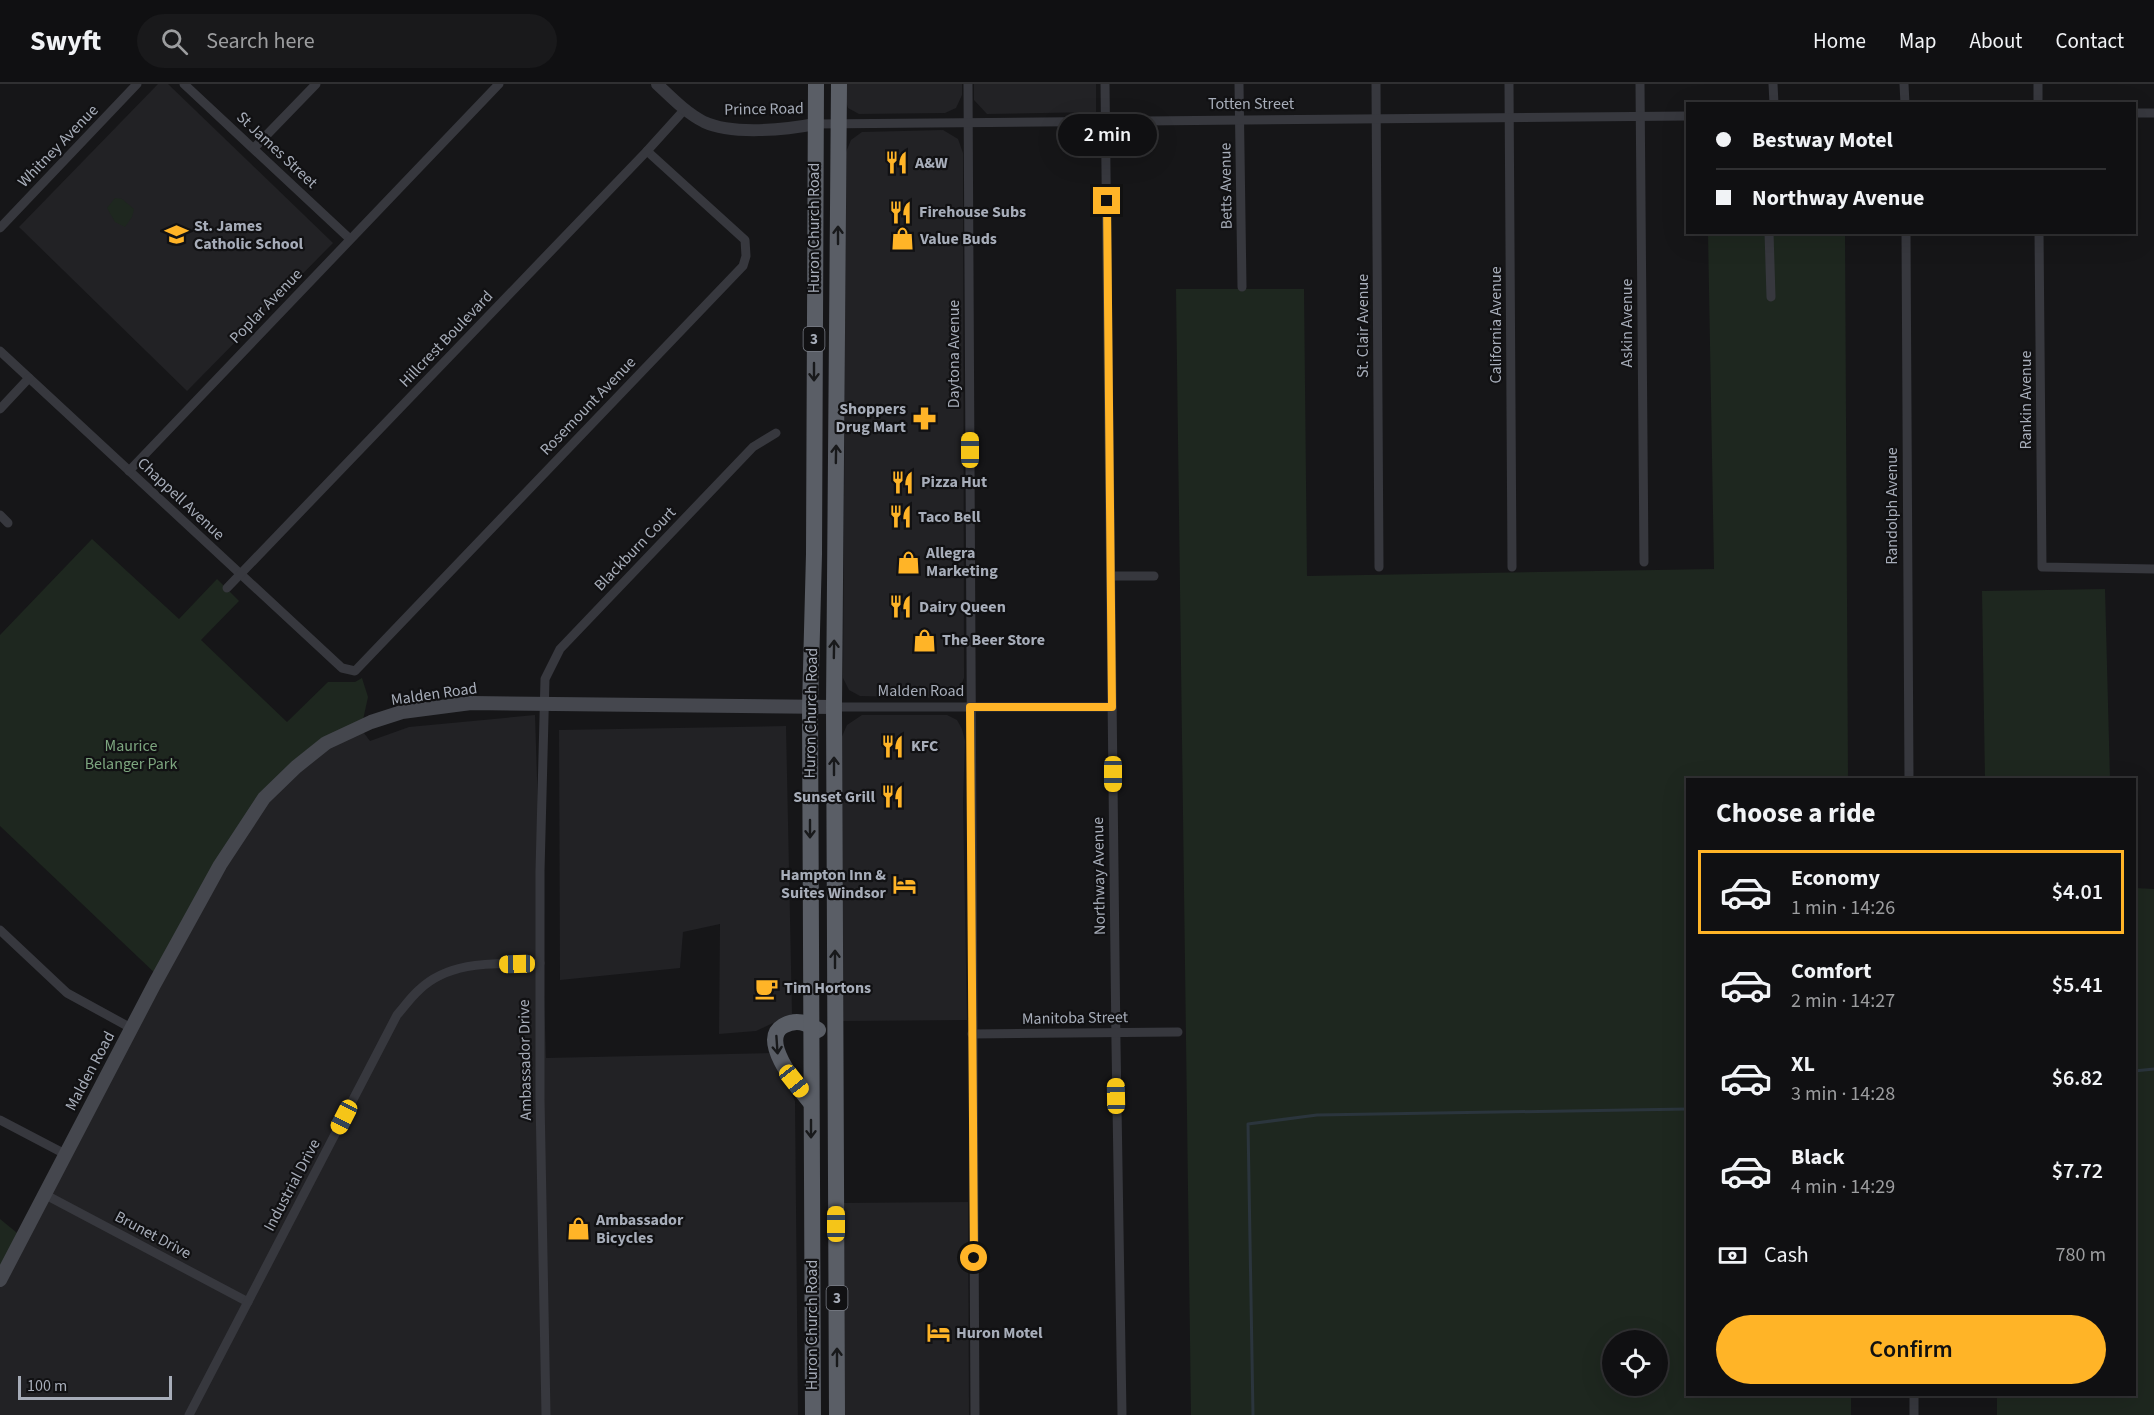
<!DOCTYPE html>
<meta charset="utf-8">
<style>
:root{--surface:#101012;--page:#19191b;--text:#f1f3f6;--muted:#9c9d9f;--line:#303032;--accent:#ffb427}
body{margin:0;font-family:"Source Sans 3",sans-serif;background:var(--page);color:var(--text);height:100vh;display:flex;flex-direction:column;font-size:22px;white-space:nowrap}
*{box-sizing:border-box;margin:0}
p{font-size:20px;color:var(--muted)}
.icon{flex:none;width:33px;height:33px;fill:none;stroke:currentColor;stroke-width:2;stroke-linecap:round;stroke-linejoin:round}
.map{position:relative;flex:1;overflow:hidden}
.panel{position:absolute;left:1686px;top:694px;width:450px;height:618px;display:flex;flex-direction:column;background:var(--surface);border-radius:0px;box-shadow:0 6px 24px #0002,0 0 0 2px var(--line)}
.panel>*{flex:none}
.hud{position:absolute;left:1686px;top:18px;width:450px;height:132px;border-radius:0px;box-shadow:0 6px 24px #0002,0 0 0 2px var(--line);display:grid;align-content:center;height:132px;padding:0 30px;background:var(--surface)}
.tools{position:absolute;left:1602px;top:1246px;display:grid;gap:12px}
.tools a{display:grid;place-items:center;width:66px;height:66px;border-radius:50%;background:var(--surface);box-shadow:0 6px 24px #0002,0 0 0 2px var(--line);font-size:30px}
.scale{position:absolute;left:18px;bottom:15px;width:154px;box-sizing:border-box;padding-left:6px;border:3px solid #a7adb9;border-top:0;font-size:16px;line-height:21px;white-space:nowrap;color:#a7adb9;-webkit-text-stroke:4px #111113;paint-order:stroke}
.end{position:absolute;width:27px;height:27px;margin:-14px;border:8px solid #ffb427;background:#111;box-shadow:0 0 0 3px #111}
.from{border-radius:50%}
.bubble{position:absolute;height:42px;border-radius:21px;background:var(--surface);box-shadow:0 6px 24px #0002,0 0 0 2px var(--line);font-size:20px;font-weight:600;line-height:42px;text-align:center}
.car{position:absolute;width:18px;height:36px;margin:-18px -9px;border-radius:8px;box-shadow:0 0 4px 2px #0007;background:linear-gradient(#f5c518 24%,#345 0 40%,#f5c518 0 76%,#345 0 86%,#f5c518 0)}
.hud b{display:flex;align-items:center;gap:21px;height:57px;font-size:22px}
.hud b+b{border-top:2px solid var(--line)}
.hud i{width:15px;height:15px;background:var(--text)}
ul{padding:0;list-style:none}
li{display:flex;align-items:center;gap:18px;height:84px;margin:0 12px 9px;padding:0 18px;border:3px solid transparent;border-radius:0px}
li div{flex:1}
li b{display:block;font-size:22px}
li em{font-style:normal;font-weight:600}
li.active{border-color:var(--accent)}
li>.icon{width:54px;height:54px;stroke-width:1.5}
h2{padding:0 30px;font-size:27px;line-height:72px}
.pay{display:flex;align-items:center;gap:15px;height:66px;padding:0 30px;font-size:22px}
.pay p{margin-inline-start:auto}
.action{display:flex;gap:12px;margin-top:auto;padding:12px 30px}
.action a{flex:1;height:69px;border-radius:36px;background:var(--accent);color:#111;font-size:24px;font-weight:600;line-height:69px;text-align:center}
header{display:flex;align-items:center;gap:36px;box-sizing:border-box;height:84px;padding:0 30px;background:var(--surface);border-bottom:2px solid var(--line)}
header strong{font-size:28px}
nav{display:flex;gap:33px;margin-inline-start:auto;font-size:21px}
.search{width:420px;height:54px;background:var(--page);display:flex;align-items:center;gap:15px;box-sizing:border-box;padding:0 21px;border-radius:33px;color:var(--muted);font-size:22px}
.map>svg:first-child{display:block}
</style>
<header>
<strong>Swyft</strong>
<div class="search"><svg class="icon" aria-label="search" viewBox="0 0 24 24"><circle cx="10" cy="10" r="6"/><path d="M15 15l6 6"/></svg>Search here</div>
<nav><a>Home</a><a>Map</a><a>About</a><a>Contact</a></nav>
</header>
<div class="map">
<svg width="2154" height="1331" viewBox="0 0 2154 1331">
<rect width="100%" height="100%" fill="#161618"/>
<!-- built -->
<g fill="#222225">
<path d="M158,0H168L333,159L187,307L19,143Z"/>
<path d="M846,0H962V11L956,24L945,29L859,30L848,24L845,15Z"/>
<path d="M974,0H1096V28L987,30L974,16Z"/>
<path d="M943,46L958,55L963,69L964,594L958,608L946,614L860,612L849,606L843,594L846,68L851,56L862,48Z"/>
<path d="M535,631L546,974L772,969L795,1017L798,1331H0V1194L245,736L317,666L361,645L370,657L409,643Z"/>
<path d="M862,631H947L957,636L962,645L965,657L963,718L967,936L841,937L840,657L847,641Z"/>
<path d="M786,642L792,930L756,947L719,950L720,840L683,848L680,884L560,896L559,646Z"/>
<path d="M968,1118L969,1331H843L840,1119Z"/>
</g>
<!-- green -->
<g fill="#1e271f" fill-rule="evenodd">
<path d="M115,114L122,115L134,125L132,133L125,143L115,138L107,124Z"/>
<path d="M1708,149H1845L1848,696H1688V1311H1851V1331H1191L1176,205H1304L1307,492L1714,485ZM1612,1257H1658V1302H1612Z"/>
<path d="M92,455L179,535L217,495L239,517L201,556L287,638L328,598H355L362,594L368,613L361,645L317,666L275,702L158,892L0,742V551Z"/>
<path d="M2105,505L2110,696H1985L1982,507Z"/>
<path d="M2135,804L2154,805V1331H1997V1311H2134Z"/>
<path d="M0,1135L22,1153L0,1194Z"/>
</g>
<g fill="none" stroke-linecap="round" stroke-linejoin="round">
<!-- stream -->
<g stroke="#2b353d" stroke-width="3">
<path d="M2134,987L2154,985"/>
<path d="M1253,1331L1248,1040L1317,1031L1688,1025"/>
</g>
<!-- minor -->
<g stroke="#37383e" stroke-width="9">
<path d="M184,0L350,155"/>
<path d="M968,0L975,1331"/>
<path d="M1105,0L1116,960L1122,1331"/>
<path d="M1239,0L1242,203"/>
<path d="M1376,0L1379,483"/>
<path d="M1509,0L1512,483"/>
<path d="M1640,0L1644,478"/>
<path d="M1773,0L1774,20"/>
<path d="M1904,0L1905,20"/>
<path d="M2038,0V20"/>
<path d="M2134,29H2154"/>
<path d="M815,40L1688,32"/>
<path d="M254,64L316,0"/>
<path d="M0,144L137,0"/>
<path d="M1769,148L1771,213"/>
<path d="M1906,148L1909,696"/>
<path d="M2039,148L2042,483L2154,485"/>
<path d="M0,267L342,584L355,587L743,182L746,172L745,156L647,67"/>
<path d="M0,325L29,294"/>
<path d="M129,387L499,0"/>
<path d="M0,431L8,439"/>
<path d="M1111,492H1154"/>
<path d="M227,504L647,67L685,25"/>
<path d="M834,623H1112"/>
<path d="M0,846L67,909L131,944"/>
<path d="M972,950L1178,948"/>
<path d="M0,1036L65,1070"/>
<path d="M44,1110L248,1218"/>
<path d="M1914,1311V1331"/>
<path d="M189,1331L397,931C404,923 411,913 419,906C451,875 499,880 540,879"/>
<path d="M546,1331L540,1015V787L545,595L560,565L753,363L776,349"/>
</g>
<!-- tertiary -->
<path stroke="#37383e" stroke-width="12" d="M657,0C671,13 686,29 704,38C732,51 785,46 815,40"/>
<!-- secondary -->
<path stroke="#45474e" stroke-width="14" d="M0,1196L155,899L220,781L264,714L296,683L326,659L371,638L402,628L471,619L834,623"/>
<!-- trunk -->
<g stroke="#5a5e66" stroke-width="16">
<path d="M811,1019C800,1005 758,957 783,942C797,934 806,939 818,946"/>
<path d="M813,1331L810,623L814,470L816,0"/>
<path d="M837,1331L834,623L839,0"/>
</g>
</g>
<!-- one-way arrows -->
<defs><path id="oneway-shaft" d="M-6 0H5M1.5-3L5.5 0L1.5 3" fill="none" stroke-width="1.6" stroke-linecap="round" stroke-linejoin="round" transform="scale(1.5)"/></defs>
<g stroke="#18191b">
<use href="#oneway-shaft" transform="translate(838 151) rotate(-90)"/>
<use href="#oneway-shaft" transform="translate(814 288) rotate(90)"/>
<use href="#oneway-shaft" transform="translate(836 370) rotate(-89)"/>
<use href="#oneway-shaft" transform="translate(834 565) rotate(-89)"/>
<use href="#oneway-shaft" transform="translate(834 682) rotate(-90)"/>
<use href="#oneway-shaft" transform="translate(810 745) rotate(90)"/>
<use href="#oneway-shaft" transform="translate(835 875) rotate(-90)"/>
<use href="#oneway-shaft" transform="translate(777 961) rotate(86)"/>
<use href="#oneway-shaft" transform="translate(811 1045) rotate(90)"/>
<use href="#oneway-shaft" transform="translate(837 1273) rotate(-90)"/>
</g>
<g fill="none" stroke-linecap="round" stroke-linejoin="round">
<!-- route -->
<path stroke="#ffb427" stroke-width="8" d="M974,1174L970,623H1112L1107,117"/>
</g>
<!-- icons -->
<defs>
<symbol id="restaurant-bare" viewBox="-9 -9 18 18"><path d="M-5-6h1v4h1v-4h1v4h1v-4h1v5L-1.5 .5V6h-2V.5L-5-1ZM5-6V6H3V1.5H1.5Q1.5-4 5-6Z" fill="#ffb427" stroke="#111113" stroke-width="2.5" paint-order="stroke"/></symbol>
<symbol id="school-bare" viewBox="-9 -9 18 18"><path d="M0-5L7-2L0 1L-7-2ZM-4 1L0 2.5L4 1V4Q0 6-4 4Z" fill="#ffb427" stroke="#111113" stroke-width="2.5" paint-order="stroke"/></symbol>
<symbol id="shop-bare" viewBox="-9 -9 18 18"><path d="M-5-2.5h2.3a2.7 3.5 0 0 1 5.4 0H5L5.5 6h-11ZM-1.5-2.5h3a1.5 2.3 0 0 0-3 0Z" fill="#ffb427" stroke="#111113" stroke-width="2.5" paint-order="stroke"/></symbol>
<symbol id="pharmacy-bare" viewBox="-9 -9 18 18"><path d="M-2-6h4v4h4v4h-4v4h-4v-4h-4v-4h4Z" fill="#ffb427" stroke="#111113" stroke-width="2.5" paint-order="stroke"/></symbol>
<symbol id="hotel-bare" viewBox="-9 -9 18 18"><path d="M-6-4.5h1.5V1H6V5H4.5V3h-9V5H-6ZM-4 0a1.8 1.8 0 1 1 3.6 0ZM.5 0V-2.5h3Q6-2.5 6 0Z" fill="#ffb427" stroke="#111113" stroke-width="2.5" paint-order="stroke"/></symbol>
<symbol id="cafe-bare" viewBox="-9 -9 18 18"><path d="M-5.5-4.5H6V0H3Q3 3.5 0 3.5H-2.5Q-5.5 3.5-5.5 0ZM3-3.2v2h1.7v-2ZM-6 4.5H4V6H-6Z" fill="#ffb427" stroke="#111113" stroke-width="2.5" paint-order="stroke"/></symbol>
</defs>
<g fill-rule="evenodd">
<use href="#restaurant-bare" x="880" y="62" width="33" height="33"/>
<use href="#restaurant-bare" x="884" y="112" width="33" height="33"/>
<use href="#school-bare" x="160" y="134" width="33" height="33"/>
<use href="#shop-bare" x="886" y="138" width="33" height="33"/>
<use href="#pharmacy-bare" x="908" y="318" width="33" height="33"/>
<use href="#restaurant-bare" x="886" y="382" width="33" height="33"/>
<use href="#restaurant-bare" x="884" y="416" width="33" height="33"/>
<use href="#shop-bare" x="892" y="462" width="33" height="33"/>
<use href="#restaurant-bare" x="884" y="506" width="33" height="33"/>
<use href="#shop-bare" x="908" y="540" width="33" height="33"/>
<use href="#restaurant-bare" x="876" y="646" width="33" height="33"/>
<use href="#restaurant-bare" x="876" y="696" width="33" height="33"/>
<use href="#hotel-bare" x="888" y="784" width="33" height="33"/>
<use href="#cafe-bare" x="750" y="888" width="33" height="33"/>
<use href="#shop-bare" x="562" y="1128" width="33" height="33"/>
<use href="#hotel-bare" x="922" y="1232" width="33" height="33"/>
</g>
<g text-anchor="middle" dominant-baseline="central" stroke-width="4.5" stroke-linejoin="round" paint-order="stroke">
<!-- shield labels -->
<g fill="#111113" stroke="#7a7e87" stroke-width="1.5">
<rect x="803.5" y="243" width="21" height="24" rx="4.5"/>
<rect x="826.5" y="1202" width="21" height="24" rx="4.5"/>
</g>
<g font-size="15" font-weight="bold" fill="#a7adb9">
<text x="814" y="255">3</text>
<text x="837" y="1214">3</text>
</g>
<!-- street labels -->
<g font-size="16" fill="#a7adb9" stroke="#111113">
<text x="1251" y="20">Totten Street</text>
<text transform="translate(764 25) rotate(-1)">Prince Road</text>
<text transform="translate(58 62) rotate(-46)">Whitney Avenue</text>
<text transform="translate(277 66) rotate(43)">St James Street</text>
<text transform="translate(1226 102) rotate(-91)">Betts Avenue</text>
<text transform="translate(814 144) rotate(-90)">Huron Church Road</text>
<text transform="translate(266 222) rotate(-46)">Poplar Avenue</text>
<text transform="translate(1627 239) rotate(-90)">Askin Avenue</text>
<text transform="translate(1496 241) rotate(-90)">California Avenue</text>
<text transform="translate(1363 242) rotate(-90)">St. Clair Avenue</text>
<text transform="translate(446 255) rotate(-46)">Hillcrest Boulevard</text>
<text transform="translate(954 270) rotate(-90)">Daytona Avenue</text>
<text transform="translate(2026 316) rotate(-90)">Rankin Avenue</text>
<text transform="translate(588 322) rotate(-46)">Rosemount Avenue</text>
<text transform="translate(181 415) rotate(43)">Chappell Avenue</text>
<text transform="translate(1892 422) rotate(-90)">Randolph Avenue</text>
<text transform="translate(635 465) rotate(-46)">Blackburn Court</text>
<text x="921" y="607">Malden Road</text>
<text transform="translate(434 610) rotate(-8)">Malden Road</text>
<text transform="translate(811 629) rotate(-89)">Huron Church Road</text>
<text transform="translate(1099 792) rotate(-91)">Northway Avenue</text>
<text transform="translate(1075 934) rotate(-1)">Manitoba Street</text>
<text transform="translate(525 976) rotate(-91)">Ambassador Drive</text>
<text transform="translate(90 987) rotate(-62)">Malden Road</text>
<text transform="translate(292 1101) rotate(-62)">Industrial Drive</text>
<text transform="translate(153 1151) rotate(28)">Brunet Drive</text>
<text transform="translate(812 1241) rotate(-90)">Huron Church Road</text>
</g>
<!-- poi labels -->
<g font-size="16" font-weight="bold" fill="#a7adb9" stroke="#111113" text-anchor="start">
<text x="915" y="79">A&amp;W</text>
<text x="919" y="128">Firehouse Subs</text>
<text x="194" y="142">St. James<tspan x="194" dy="18">Catholic School</tspan></text>
<text x="920" y="155">Value Buds</text>
<text x="906" y="325" text-anchor="end">Shoppers<tspan x="906" dy="18">Drug Mart</tspan></text>
<text x="921" y="398">Pizza Hut</text>
<text x="918" y="433">Taco Bell</text>
<text x="926" y="469">Allegra<tspan x="926" dy="18">Marketing</tspan></text>
<text x="919" y="523">Dairy Queen</text>
<text x="942" y="556">The Beer Store</text>
<text x="911" y="662">KFC</text>
<text x="875" y="713" text-anchor="end">Sunset Grill</text>
<text x="886" y="791" text-anchor="end">Hampton Inn &amp;<tspan x="886" dy="18">Suites Windsor</tspan></text>
<text x="784" y="904">Tim Hortons</text>
<text x="596" y="1136">Ambassador<tspan x="596" dy="18">Bicycles</tspan></text>
<text x="956" y="1249">Huron Motel</text>
</g>
<!-- park labels -->
<g font-size="16" fill="#7da67f" stroke="#111113">
<text x="131" y="662">Maurice<tspan x="131" dy="18">Belanger Park</tspan></text>
</g>
</g>
</svg>
<div class="tools">
<a><svg class="icon" aria-label="locate" viewBox="0 0 24 24"><circle cx="12" cy="12" r="6"/><path d="M12 2v4M12 18v4M2 12h4M18 12h4"/></svg></a>
</div>
<div class="scale">100 m</div>
<i class="end from" style="left:974px;top:1174px"></i>
<i class="end" style="left:1107px;top:117px"></i>
<div class="bubble" style="left:1058px;top:30px;width:99px">2 min</div>
<i class="car" style="left:970px;top:366px;rotate:0deg"></i>
<i class="car" style="left:1113px;top:690px;rotate:180deg"></i>
<i class="car" style="left:517px;top:880px;rotate:269deg"></i>
<i class="car" style="left:794px;top:997px;rotate:142deg"></i>
<i class="car" style="left:1116px;top:1012px;rotate:359deg"></i>
<i class="car" style="left:344px;top:1033px;rotate:207deg"></i>
<i class="car" style="left:836px;top:1140px;rotate:0deg"></i>
<div class="hud">
<b><i class="from"></i>Bestway Motel</b>
<b><i></i>Northway Avenue</b>
</div>
<section class="panel">
<h2>Choose a ride</h2>
<ul>
<li class="active"><svg class="icon" aria-label="car" viewBox="0 0 24 24"><path d="M5 17H2v-5l4-1 3-4h7l3 4 3 1v5h-3M9 17h6M6 11h13"/><circle cx="7" cy="17" r="2"/><circle cx="17" cy="17" r="2"/></svg><div><b>Economy</b><p>1 min · 14:26</p></div><em>$4.01</em></li>
<li><svg class="icon" aria-label="car" viewBox="0 0 24 24"><path d="M5 17H2v-5l4-1 3-4h7l3 4 3 1v5h-3M9 17h6M6 11h13"/><circle cx="7" cy="17" r="2"/><circle cx="17" cy="17" r="2"/></svg><div><b>Comfort</b><p>2 min · 14:27</p></div><em>$5.41</em></li>
<li><svg class="icon" aria-label="car" viewBox="0 0 24 24"><path d="M5 17H2v-5l4-1 3-4h7l3 4 3 1v5h-3M9 17h6M6 11h13"/><circle cx="7" cy="17" r="2"/><circle cx="17" cy="17" r="2"/></svg><div><b>XL</b><p>3 min · 14:28</p></div><em>$6.82</em></li>
<li><svg class="icon" aria-label="car" viewBox="0 0 24 24"><path d="M5 17H2v-5l4-1 3-4h7l3 4 3 1v5h-3M9 17h6M6 11h13"/><circle cx="7" cy="17" r="2"/><circle cx="17" cy="17" r="2"/></svg><div><b>Black</b><p>4 min · 14:29</p></div><em>$7.72</em></li>
</ul>
<div class="pay"><svg class="icon" aria-label="cash" viewBox="0 0 24 24"><path d="M3 7h18v10H3z"/><circle cx="12" cy="12" r="2"/></svg>Cash<p>780 m</p></div>
<div class="action"><a>Confirm</a></div>
</section>
</div>
